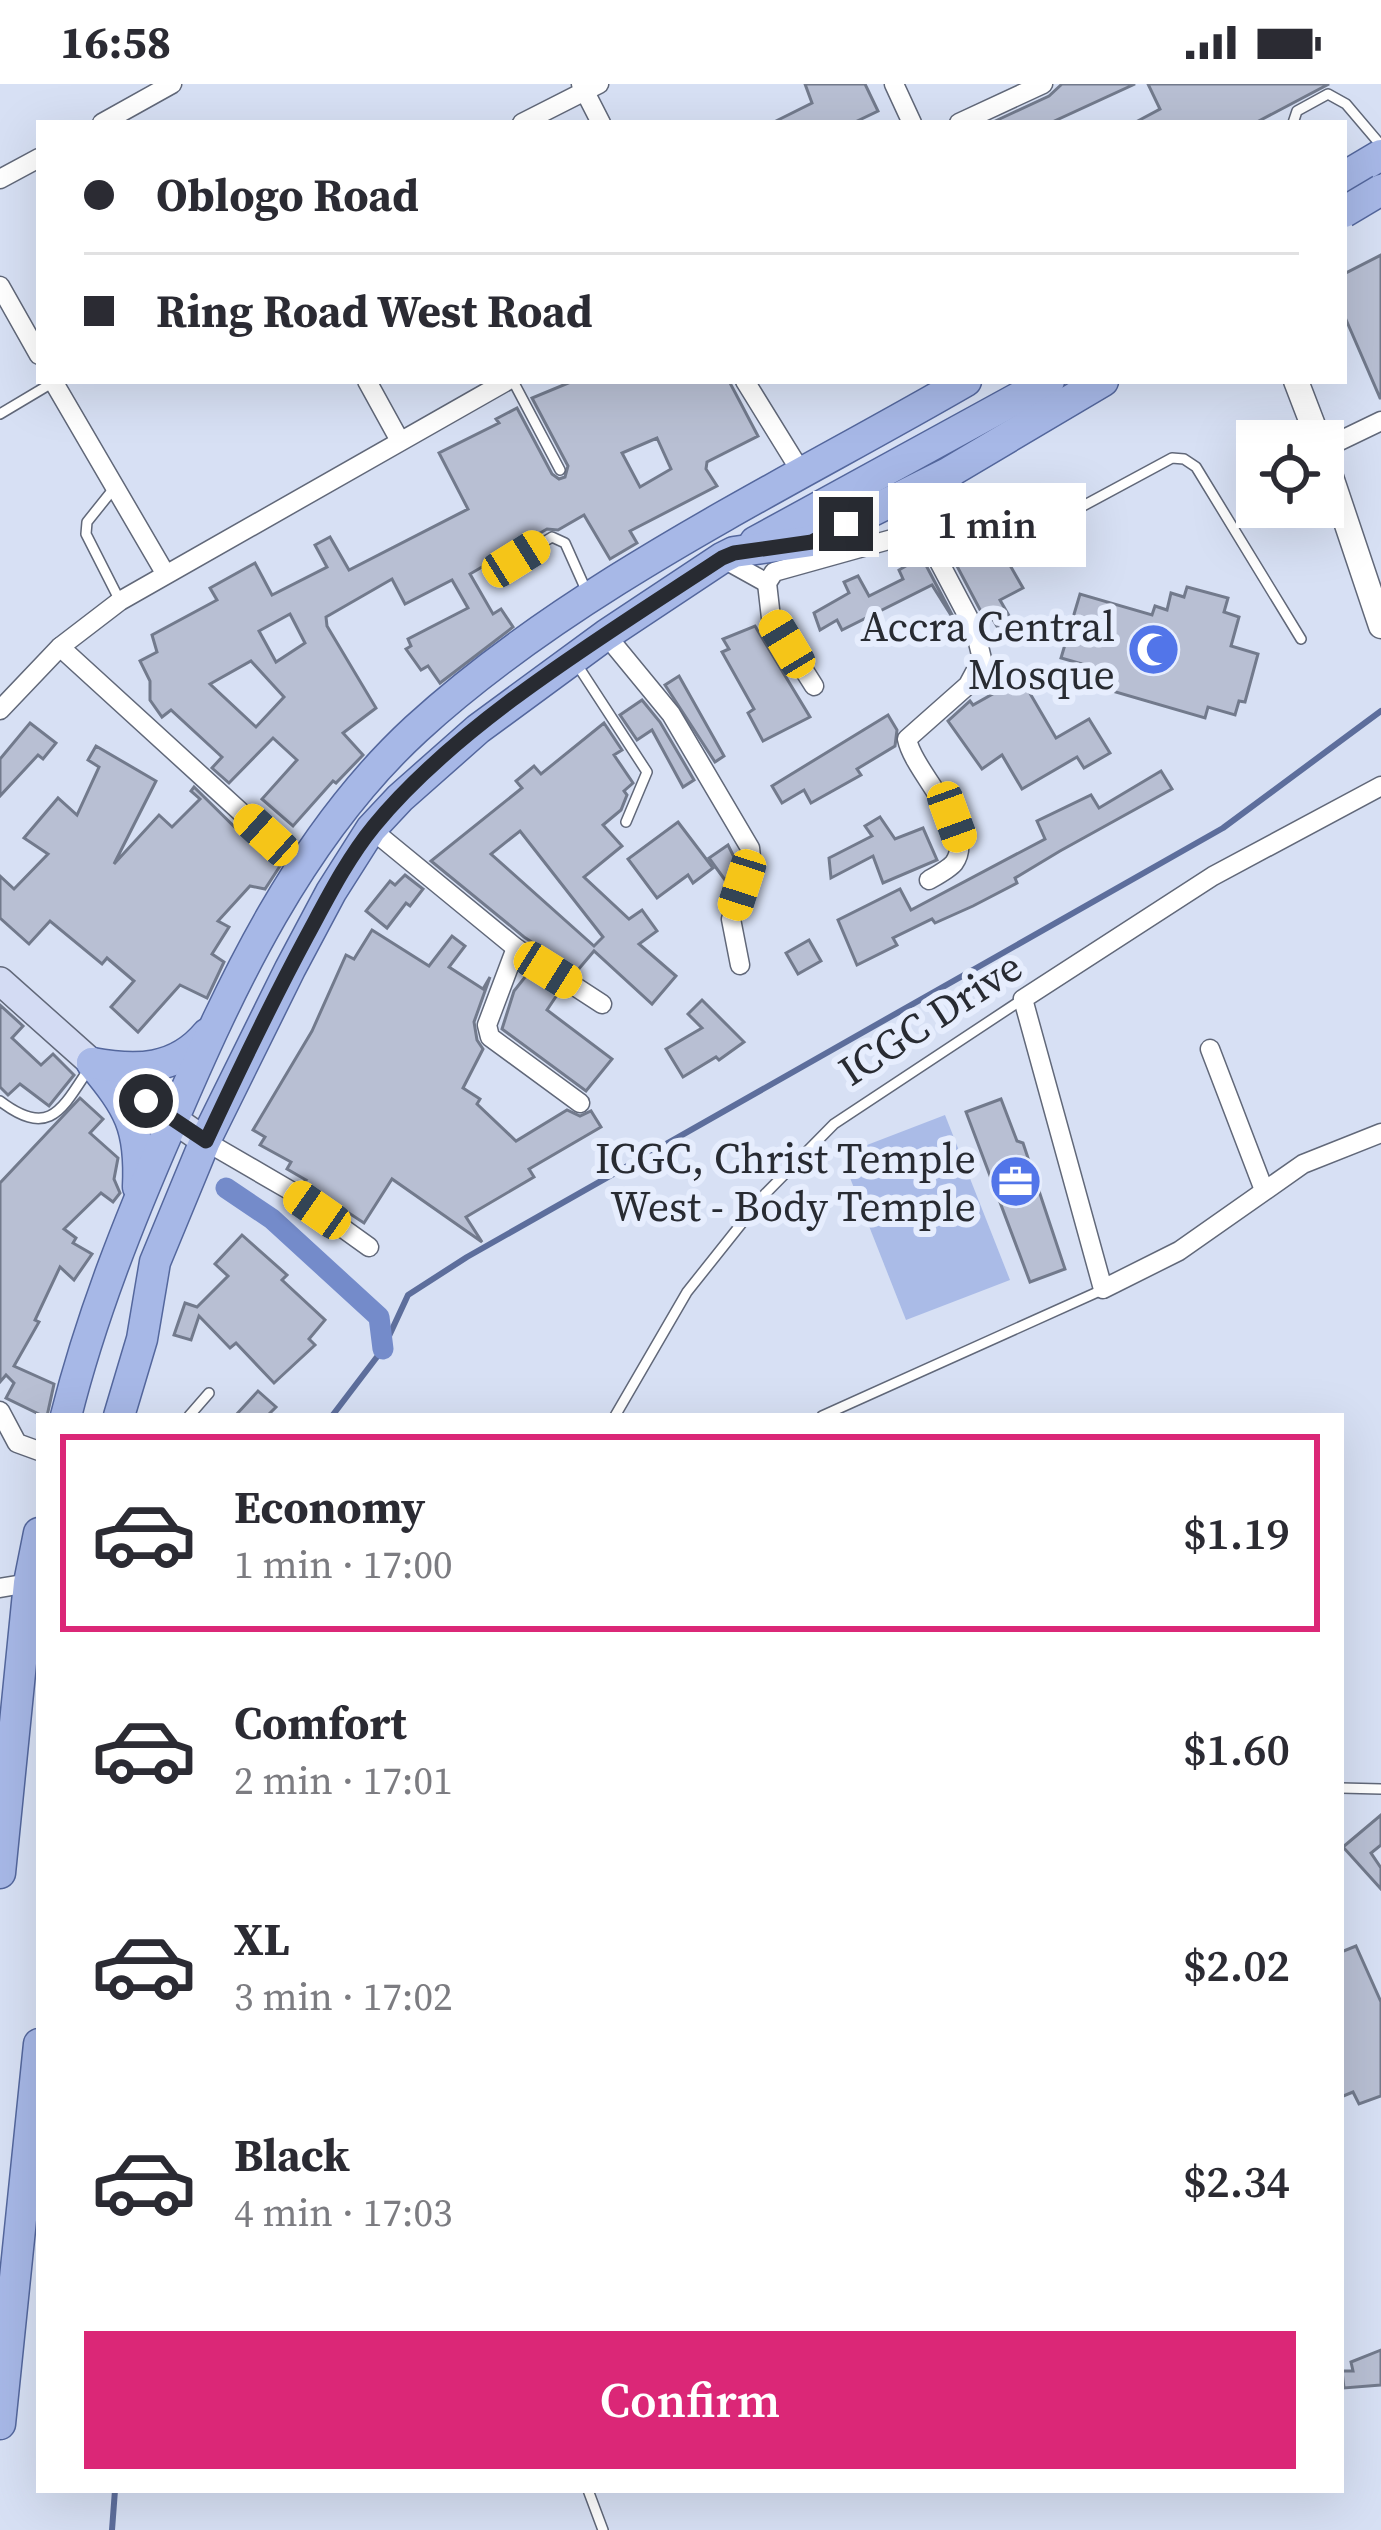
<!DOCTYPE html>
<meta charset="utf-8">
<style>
:root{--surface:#fff;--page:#f7f7f7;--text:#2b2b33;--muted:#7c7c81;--line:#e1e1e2;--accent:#db2777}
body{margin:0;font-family:"Source Serif 4",serif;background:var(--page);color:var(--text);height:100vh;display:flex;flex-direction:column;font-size:45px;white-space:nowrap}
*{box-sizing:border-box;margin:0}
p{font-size:39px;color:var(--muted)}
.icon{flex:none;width:66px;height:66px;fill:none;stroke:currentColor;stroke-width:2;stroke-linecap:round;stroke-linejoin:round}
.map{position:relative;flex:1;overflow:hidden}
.panel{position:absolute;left:36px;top:1329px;width:1308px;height:1080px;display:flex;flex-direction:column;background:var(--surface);border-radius:0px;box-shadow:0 12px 48px #0002}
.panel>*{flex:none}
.top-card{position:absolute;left:36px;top:36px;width:1311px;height:264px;border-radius:0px;box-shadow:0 12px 48px #0002;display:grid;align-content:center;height:264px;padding:0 48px;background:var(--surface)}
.fabs{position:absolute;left:1236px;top:336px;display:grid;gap:24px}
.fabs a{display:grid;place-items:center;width:108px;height:108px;border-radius:0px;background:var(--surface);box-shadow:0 12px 48px #0002;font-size:60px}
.end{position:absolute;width:54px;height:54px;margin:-27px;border:15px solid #282b32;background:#fff;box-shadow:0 0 0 6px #fff}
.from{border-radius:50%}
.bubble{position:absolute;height:84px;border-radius:0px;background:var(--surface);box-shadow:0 12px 48px #0002;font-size:39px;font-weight:600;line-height:84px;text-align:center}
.car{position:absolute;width:36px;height:72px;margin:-36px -18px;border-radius:15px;box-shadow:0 0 9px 3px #0007;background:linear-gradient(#f5c518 24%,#345 0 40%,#f5c518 0 76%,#345 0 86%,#f5c518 0)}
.top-card b{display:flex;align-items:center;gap:42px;height:114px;font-size:45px}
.top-card b+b{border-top:3px solid var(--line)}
.top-card i{width:30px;height:30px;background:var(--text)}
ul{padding:21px 0 0;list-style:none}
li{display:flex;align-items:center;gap:36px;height:198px;margin:0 24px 18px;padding:0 24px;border:6px solid transparent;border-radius:0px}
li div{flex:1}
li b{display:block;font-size:45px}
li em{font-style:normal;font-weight:600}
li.active{border-color:var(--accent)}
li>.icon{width:108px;height:108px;stroke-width:1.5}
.button{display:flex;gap:24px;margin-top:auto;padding:24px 48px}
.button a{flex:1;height:138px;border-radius:0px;background:var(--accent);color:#fff;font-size:48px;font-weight:600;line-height:138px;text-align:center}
.status{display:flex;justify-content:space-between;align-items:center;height:84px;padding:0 60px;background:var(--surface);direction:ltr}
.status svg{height:33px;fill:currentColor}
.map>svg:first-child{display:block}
</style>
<div class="status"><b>16:58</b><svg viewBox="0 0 49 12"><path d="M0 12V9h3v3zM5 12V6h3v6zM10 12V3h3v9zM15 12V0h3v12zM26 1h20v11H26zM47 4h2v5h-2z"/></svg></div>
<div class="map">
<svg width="1381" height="2446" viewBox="0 0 1381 2446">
<rect width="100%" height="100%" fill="#d7e0f4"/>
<!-- green -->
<path fill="#aabbe7" d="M945,1031L1010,1196L906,1236L841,1071Z"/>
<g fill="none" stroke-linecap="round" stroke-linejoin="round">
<!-- stream -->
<g stroke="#5d6e9c" stroke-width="6">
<path d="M332,1332L383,1265L408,1211L467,1173L1223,744L1381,627"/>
<path d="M112,2446L115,2406"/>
</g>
<!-- canal -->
<path stroke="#748bca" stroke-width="21" d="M226,1104L272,1135L379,1233L383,1265"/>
</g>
<!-- building -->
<g fill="#b8bfd3" stroke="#727a8c" stroke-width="3" fill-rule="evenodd">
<path d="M805,0H865L878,27L853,39H772L812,19Z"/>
<path d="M1062,0H1135L1050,39H991L1049,12Z"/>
<path d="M1148,0H1329L1255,39H1134L1160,25Z"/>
<path d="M1381,171V314H1380L1344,231V190Z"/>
<path d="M573,297H729L758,352L707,378L706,385L717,402L630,447L637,459L610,475L584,431L558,446L547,445L470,490L493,530L501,525L513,543L440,599L428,582L421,586L406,565L411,562L408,555L468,524L452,496L405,520L392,495L326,533L327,542L376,624L343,649L363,671L336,699L333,697L293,742L262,715L297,676L273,654L229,699L212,684L222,673L171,626L162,633L150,616V597L140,577L157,568L152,551L217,516L210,504L255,479L272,511L327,483L315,461L330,453L349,486L468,425L439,369L499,339L496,335L517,324L552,390L559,395L565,393L568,382L532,314ZM657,354L671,385L640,403L622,369ZM290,530L305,559L276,578L259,547ZM251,577L284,613L256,643L210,600Z"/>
<path d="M965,438L978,458L988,453L999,462L1023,504L1000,516L1020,551L1007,559L992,534L986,537L940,450Z"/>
<path d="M905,466H918L959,544L932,501L842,546L837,536L820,546L814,529L849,509L844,498L858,492L869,512L903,495L899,486L911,479Z"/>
<path d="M1187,503L1228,514L1224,528L1239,533L1231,562L1258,570L1245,618L1239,617L1235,631L1208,623L1205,634L1095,602L1100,585L1061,574L1080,510L1152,531L1155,522L1167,526L1171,509L1184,513Z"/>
<path d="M755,542L810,633L763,657L748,629L754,625L722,568L729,565L723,555Z"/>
<path d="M679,592L724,672L715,678L665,601Z"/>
<path d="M1021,594L1056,654L1089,635L1110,669L1084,684L1077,673L1022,705L1002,671L982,685L948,637L970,617L973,621Z"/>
<path d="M642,616L660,638L694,696L683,703L652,646L637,656L620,631Z"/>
<path d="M888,631L897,646L895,662L857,685L861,691L811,719L804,706L782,719L772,702Z"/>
<path d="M30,639L56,659L43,675L38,671L0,712V675Z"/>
<path d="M604,639L622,666L614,671L633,699L624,707L627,711L621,726L603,741L622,762L584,793L629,835L642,826L657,847L639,860L676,892L652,920L594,867L577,887L524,853L431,777L522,704L516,697L534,682L541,690ZM520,747L603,853L594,862L491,770Z"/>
<path d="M96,662L156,697L114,780L159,731L172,743L200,715L191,707L194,703L262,770L280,782L265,805L250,802L218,837L229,843L212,870L224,878L207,914L180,901L138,948L111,923L134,897L107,874L102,880L50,837L29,860L0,834V792L14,805L48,770L24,754L58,714L77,731L99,683L88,676Z"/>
<path d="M1161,687L1172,705L1060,767L1015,794L1017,799L973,822L935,839L932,835L893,854L897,861L857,881L838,836L900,805L911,826L1045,755L1037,737L1091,711L1099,724Z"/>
<path d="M880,733L895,755L923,744L937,776L883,799L873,772L831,794L829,774L872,752L865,742Z"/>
<path d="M678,738L713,784L693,799L688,791L657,814L628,775Z"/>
<path d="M728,761L738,781L725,796L709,774Z"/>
<path d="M405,791L423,805L410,822L406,819L387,844L366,827L390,797L395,801Z"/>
<path d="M372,846L429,882L452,852L465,862L449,883L483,905L490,893L474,938L477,956L483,965L463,1004L480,1015L477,1020L516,1057L567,1026L580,1032L591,1027L601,1043L529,1085L534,1093L466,1133L482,1158L392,1095L364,1139L303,1099L306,1096L287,1085L291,1078L260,1061L265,1053L253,1046L312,947L346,871L354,875Z"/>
<path d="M809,856L821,877L798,890L786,869Z"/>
<path d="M529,888L559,908L547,926L612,975L586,1007L502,945L514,907Z"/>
<path d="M702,916L744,958L719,976L716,973L683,993L666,965L702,944L688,930Z"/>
<path d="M0,921L23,942L12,954L41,981L53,970L74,991L49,1022L20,1000L8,1011L0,1003Z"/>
<path d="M80,1014L103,1035L90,1049L118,1074L114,1095L120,1109L113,1118L101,1109L64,1145L76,1154L73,1159L92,1170L74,1196L60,1183L35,1236L39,1238L14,1282L54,1300L47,1332H43L6,1314L14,1299L6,1291L0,1298V1099Z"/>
<path d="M1001,1015L1017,1057L1023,1059L1065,1185L1030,1198L966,1028Z"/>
<path d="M242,1151L287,1191L282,1196L325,1236L309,1255L315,1261L274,1299L236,1259L230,1264L199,1232L191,1256L174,1251L185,1219L197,1223L228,1192L215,1180Z"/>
<path d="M258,1307L276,1323L267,1332H235Z"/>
<path d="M1381,1731V1761L1371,1769L1381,1784V1805L1343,1763Z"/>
<path d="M1356,1862L1381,1918V2012L1359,2020L1353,2008L1341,2013V1868Z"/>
<path d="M1381,2266V2301L1344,2304L1342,2287H1353L1351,2278Z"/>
</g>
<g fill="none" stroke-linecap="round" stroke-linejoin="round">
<defs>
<g id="service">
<path d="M1293,39L1297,27L1328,10L1346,20L1380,60"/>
<path d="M513,297L560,386"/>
<path d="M0,330L52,299"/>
<path d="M951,393L1000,453L1010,458L1018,457L1172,374L1184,375L1196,383L1301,555"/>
<path d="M115,403L87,438L86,450L120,517"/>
<path d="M516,475L552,453L565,459L586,506"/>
<path d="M576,579L647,688L626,738"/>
<path d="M0,1017C50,1055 62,1025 90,983"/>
<path d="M189,1332L209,1309"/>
<path d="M615,1332L687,1208L765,1110L834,1040L1023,915"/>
<path d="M822,1332L1102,1206"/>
<path d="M1341,1704L1381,1705"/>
<path d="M588,2406L603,2446"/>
</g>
<g id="minor">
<path d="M581,0L601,39"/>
<path d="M894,0L912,39"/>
<path d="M102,39L172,0"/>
<path d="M522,39L599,0"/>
<path d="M959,39L1043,0"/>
<path d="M0,95L39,74"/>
<path d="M0,202L39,271"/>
<path d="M53,297L165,489"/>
<path d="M367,297L400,357"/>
<path d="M745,297L803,391"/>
<path d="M1323,365L1381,337"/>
<path d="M722,474L767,499"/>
<path d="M606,551L671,630L750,764L752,783L731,835L740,881"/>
<path d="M60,563L301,783"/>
<path d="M814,602L771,534L767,499L774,488L903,452L926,453L975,546L982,575L968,601L907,655C914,690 978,746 954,779C949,785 936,792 929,796"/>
<path d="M0,626L60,563L120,517L507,297"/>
<path d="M1381,702L1213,792L1023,915L1103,1205L1179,1167L1303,1080L1381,1049"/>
<path d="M371,745L516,864L602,920"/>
<path d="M516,864L487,941L490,953L580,1019"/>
<path d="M1210,965L1264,1106"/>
<path d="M205,1057L291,1107L369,1163"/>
<path d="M0,1327L17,1359L39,1367"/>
<path d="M0,1504L29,1499"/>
</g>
<g id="tertiary">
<path d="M1296,297L1319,357"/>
<path d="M1323,369L1381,542"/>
</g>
<path id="secondary" d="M0,897L92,979L205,1057"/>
<g id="primary">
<path d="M1344,93L1381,71"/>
<path d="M755,458L1049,297"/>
<path d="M92,979C129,1024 141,1043 138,1103"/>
<path d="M92,979C136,987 176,987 207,950"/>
<path d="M66,1332C91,1232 129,1137 170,1043C231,900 300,752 416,645C572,502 783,403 966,297"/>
<path d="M119,1332L142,1255L155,1178L205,1057L290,885L331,808L371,745L400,714L478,645L606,551L722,474L734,468L812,457L948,389L1103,297"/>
<path d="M0,1789L29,1499L39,1449"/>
<path d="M0,2340L39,1960"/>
</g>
</defs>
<!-- service casing -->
<use href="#service" stroke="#616879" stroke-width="12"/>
<!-- minor casing -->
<use href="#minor" stroke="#616879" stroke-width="21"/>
<!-- tertiary casing -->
<use href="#tertiary" stroke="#616879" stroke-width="27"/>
<!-- secondary casing -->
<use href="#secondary" stroke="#616879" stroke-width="30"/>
<!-- primary casing -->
<use href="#primary" stroke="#54679d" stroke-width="33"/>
<!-- service -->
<use href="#service" stroke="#fff" stroke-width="9"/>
<!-- minor -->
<use href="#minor" stroke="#fff" stroke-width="18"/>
<!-- tertiary -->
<use href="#tertiary" stroke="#fff" stroke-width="24"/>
<!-- secondary -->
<use href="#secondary" stroke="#d3dbf3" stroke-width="27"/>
<!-- primary -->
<use href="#primary" stroke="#a7b8e7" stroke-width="30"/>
<defs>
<path id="primary-bridge" d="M1344,128L1381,106"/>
</defs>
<!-- primary-bridge casing -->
<use href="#primary-bridge" stroke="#54679d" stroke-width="33" stroke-linecap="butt"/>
<!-- primary-bridge -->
<use href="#primary-bridge" stroke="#a7b8e7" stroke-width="30"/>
</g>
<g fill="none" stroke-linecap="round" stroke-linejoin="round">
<!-- route -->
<path stroke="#282b32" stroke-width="15" d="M146,1017L206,1057C238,988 271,919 307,852C327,815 347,775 374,742C459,638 610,548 722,474L734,469L812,458L846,440"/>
</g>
<!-- icons -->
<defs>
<symbol id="mosque-disc" viewBox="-11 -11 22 22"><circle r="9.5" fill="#5275e9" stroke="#e6edfd"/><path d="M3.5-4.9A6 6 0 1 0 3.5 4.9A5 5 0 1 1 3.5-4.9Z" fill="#fff"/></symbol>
<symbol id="office-disc" viewBox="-11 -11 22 22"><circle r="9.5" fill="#5275e9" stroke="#e6edfd"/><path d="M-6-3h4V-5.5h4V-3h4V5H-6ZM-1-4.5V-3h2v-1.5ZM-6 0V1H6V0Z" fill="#fff"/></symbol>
</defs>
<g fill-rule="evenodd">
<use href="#mosque-disc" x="1124" y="536" width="59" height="59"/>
<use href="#office-disc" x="986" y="1068" width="59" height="59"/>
</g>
<g text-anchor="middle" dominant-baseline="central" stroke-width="12" stroke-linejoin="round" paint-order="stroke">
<!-- poi labels -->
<g font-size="42" fill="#282b32" stroke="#e6edfd" text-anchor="end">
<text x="1115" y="542">Accra Central<tspan x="1115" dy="48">Mosque</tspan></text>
<text x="976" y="1074">ICGC, Christ Temple<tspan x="976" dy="48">West - Body Temple</tspan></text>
</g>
<!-- street labels -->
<g font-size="42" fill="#282b32" stroke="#e6edfd">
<text transform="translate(930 934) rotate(-33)">ICGC Drive</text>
</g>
</g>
</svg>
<div class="fabs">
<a><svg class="icon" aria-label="locate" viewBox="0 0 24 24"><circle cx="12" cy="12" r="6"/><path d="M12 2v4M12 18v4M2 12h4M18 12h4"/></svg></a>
</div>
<i class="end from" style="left:146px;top:1017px"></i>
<i class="end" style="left:846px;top:440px"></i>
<div class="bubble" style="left:888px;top:399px;width:198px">1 min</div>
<i class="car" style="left:516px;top:475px;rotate:58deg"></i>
<i class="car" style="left:787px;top:560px;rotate:329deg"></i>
<i class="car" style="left:952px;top:733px;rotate:160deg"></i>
<i class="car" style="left:266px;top:751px;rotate:312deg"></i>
<i class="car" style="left:742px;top:801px;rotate:198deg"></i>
<i class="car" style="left:548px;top:886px;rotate:122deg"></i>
<i class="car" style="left:317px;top:1126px;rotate:305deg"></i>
<div class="top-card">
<b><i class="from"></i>Oblogo Road</b>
<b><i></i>Ring Road West Road</b>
</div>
<section class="panel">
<ul>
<li class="active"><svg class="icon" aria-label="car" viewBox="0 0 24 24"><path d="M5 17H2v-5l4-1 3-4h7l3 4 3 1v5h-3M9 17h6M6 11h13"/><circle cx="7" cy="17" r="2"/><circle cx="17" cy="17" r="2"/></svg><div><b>Economy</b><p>1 min · 17:00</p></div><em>$1.19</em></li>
<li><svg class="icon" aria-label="car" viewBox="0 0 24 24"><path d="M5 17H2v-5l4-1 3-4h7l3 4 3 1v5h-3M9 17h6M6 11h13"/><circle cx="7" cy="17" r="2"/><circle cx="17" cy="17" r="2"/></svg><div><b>Comfort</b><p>2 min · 17:01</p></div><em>$1.60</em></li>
<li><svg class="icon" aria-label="car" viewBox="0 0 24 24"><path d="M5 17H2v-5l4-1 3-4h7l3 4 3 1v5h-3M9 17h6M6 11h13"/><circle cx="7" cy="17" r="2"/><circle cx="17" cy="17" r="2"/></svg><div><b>XL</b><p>3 min · 17:02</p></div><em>$2.02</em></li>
<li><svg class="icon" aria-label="car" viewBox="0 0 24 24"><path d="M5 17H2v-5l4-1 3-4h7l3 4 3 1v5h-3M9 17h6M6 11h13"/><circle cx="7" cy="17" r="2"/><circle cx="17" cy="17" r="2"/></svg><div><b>Black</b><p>4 min · 17:03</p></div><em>$2.34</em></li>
</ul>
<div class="button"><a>Confirm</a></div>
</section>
</div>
